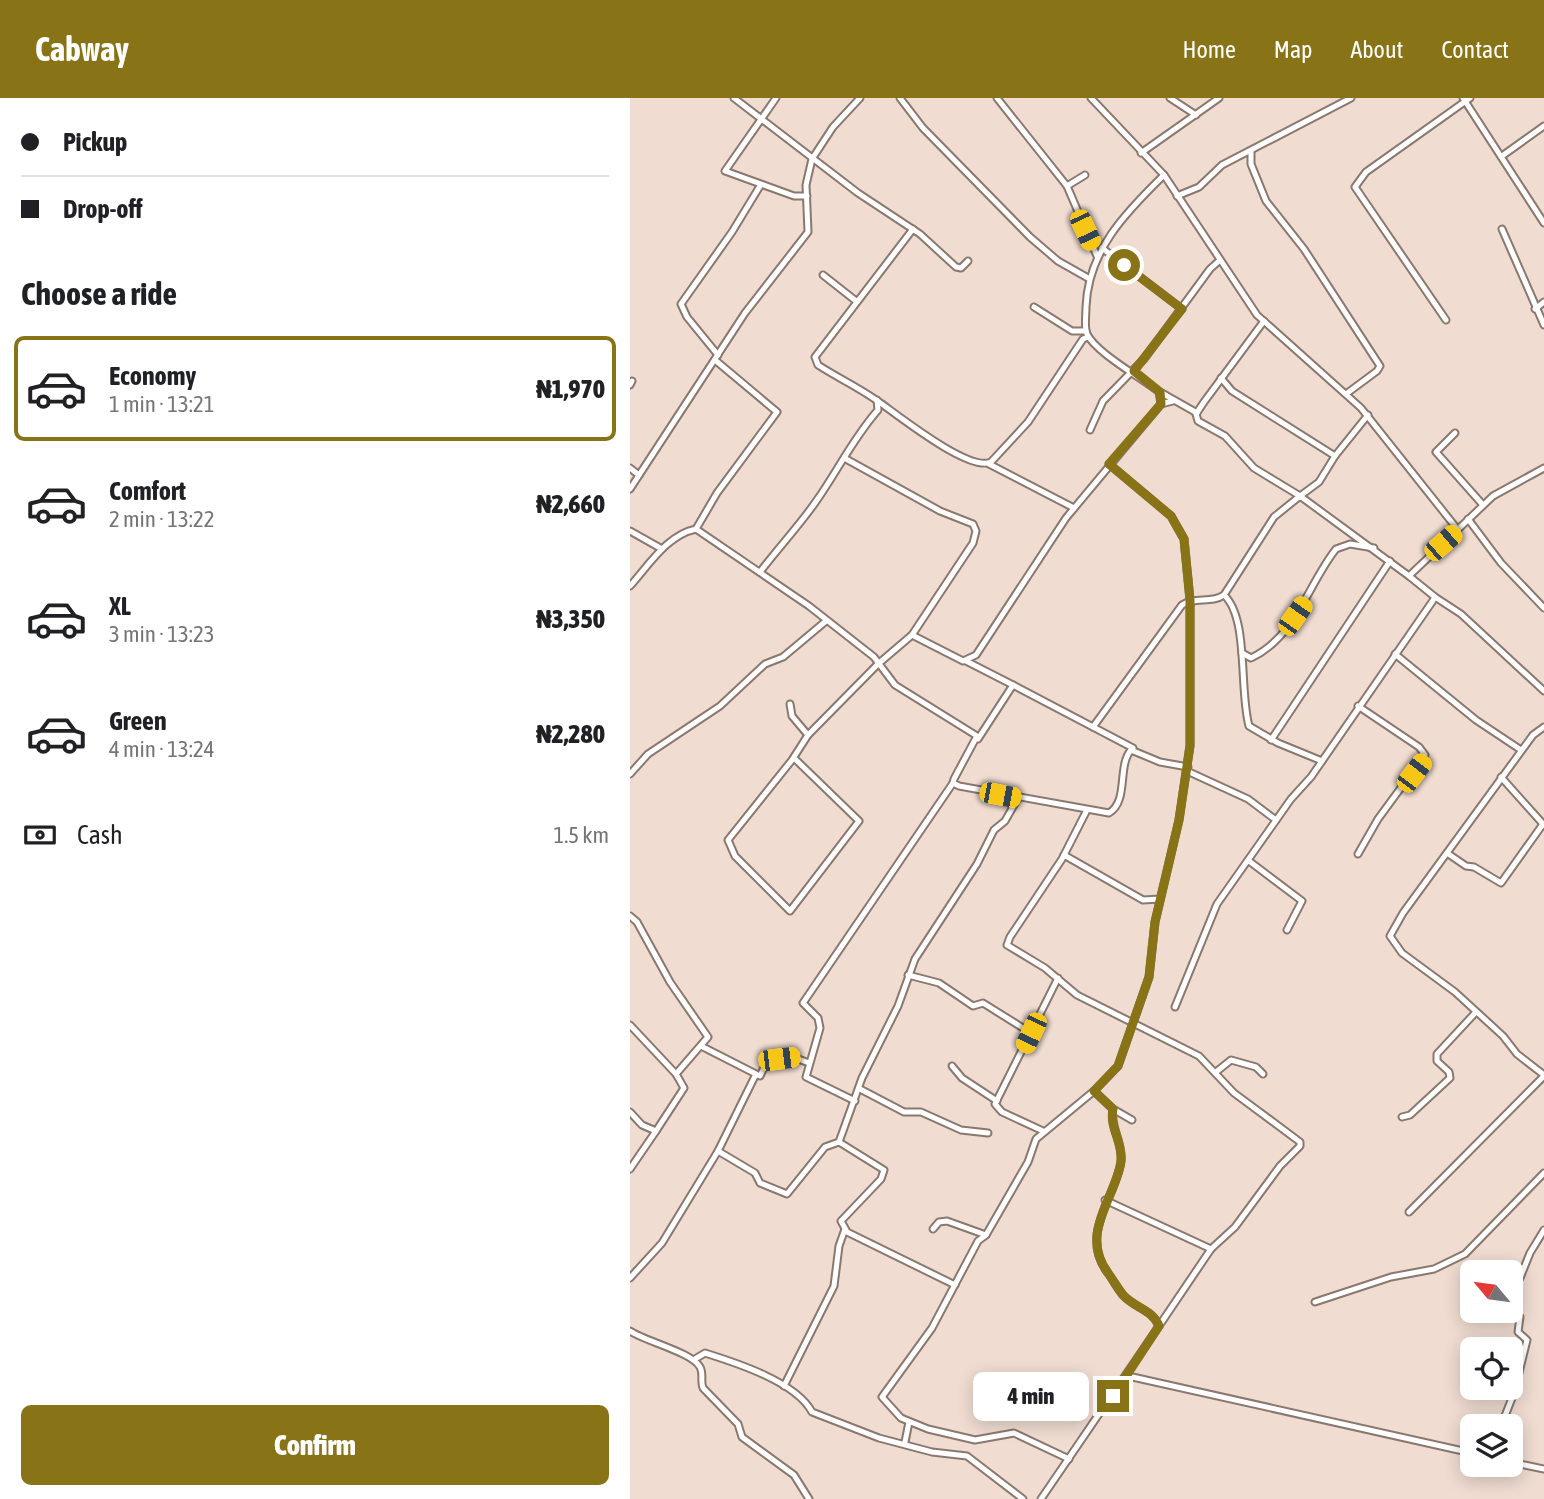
<!DOCTYPE html>
<meta charset="utf-8">
<style>
:root{--surface:#fff;--page:#f2f2f2;--text:#202124;--muted:#757577;--line:#e0e0e0;--accent:#887316}
body{margin:0;font-family:"Asap Condensed",sans-serif;background:var(--page);color:var(--text);height:100vh;display:flex;flex-direction:column;font-size:26px;white-space:nowrap}
*{box-sizing:border-box;margin:0}
p{font-size:23px;color:var(--muted)}
.icon{flex:none;width:38px;height:38px;fill:none;stroke:currentColor;stroke-width:2;stroke-linecap:round;stroke-linejoin:round}
.map{position:relative;flex:1;overflow:hidden}
.sheet{display:flex;flex-direction:column;background:var(--surface);width:630px}
.sheet>*{flex:none}
.hud{display:grid;align-content:center;height:154px;padding:0 21px;background:var(--surface)}
.needle{width:46px;rotate:299deg}
.fabs{position:absolute;left:830px;top:1162px;display:grid;gap:14px}
.fabs a{display:grid;place-items:center;width:63px;height:63px;border-radius:10px;background:var(--surface);box-shadow:0 4px 18px #0003;font-size:35px}
.end{position:absolute;width:32px;height:32px;margin:-16px;border:9px solid #887316;background:#fff;box-shadow:0 0 0 4px #fff}
.from{border-radius:50%}
.bubble{position:absolute;height:49px;border-radius:10px;background:var(--surface);box-shadow:0 4px 18px #0003;font-size:23px;font-weight:800;line-height:49px;text-align:center}
.car{position:absolute;width:21px;height:42px;margin:-21px -10px;border-radius:9px;box-shadow:0 0 5px 2px #0007;background:linear-gradient(#f5c518 24%,#345 0 40%,#f5c518 0 76%,#345 0 86%,#f5c518 0)}
.hud b{display:flex;align-items:center;gap:24px;height:66px;font-size:26px}
.hud b+b{border-top:2px solid var(--line)}
.hud i{width:18px;height:18px;background:var(--text)}
ul{padding:0;list-style:none}
li{display:flex;align-items:center;gap:21px;height:105px;margin:0 14px 10px;padding:0 7px;border:4px solid transparent;border-radius:10px}
li div{flex:1}
li b{display:block;font-size:26px}
li em{font-style:normal;font-weight:800}
li.active{border-color:var(--accent)}
li>.icon{width:63px;height:63px;stroke-width:1.5}
h2{padding:0 21px;font-size:32px;line-height:84px}
.pay{display:flex;align-items:center;gap:18px;height:77px;padding:0 21px;font-size:26px}
.pay p{margin-inline-start:auto}
.action{display:flex;gap:14px;margin-top:auto;padding:14px 21px}
.action a{flex:1;height:80px;border-radius:10px;background:var(--accent);color:#fff;font-size:28px;font-weight:800;line-height:80px;text-align:center}
header{display:flex;align-items:center;gap:42px;box-sizing:border-box;height:98px;padding:0 35px;background:var(--accent);color:#fff}
header strong{font-size:33px}
nav{display:flex;gap:38px;margin-inline-start:auto;font-size:24px}
main{display:flex;flex:1;min-height:0}
.map>svg:first-child{display:block}
</style>
<header>
<strong>Cabway</strong>
<nav><a>Home</a><a>Map</a><a>About</a><a>Contact</a></nav>
</header>
<main>
<section class="sheet">
<div class="hud">
<b><i class="from"></i>Pickup</b>
<b><i></i>Drop-off</b>
</div>
<h2>Choose a ride</h2>
<ul>
<li class="active"><svg class="icon" aria-label="car" viewBox="0 0 24 24"><path d="M5 17H2v-5l4-1 3-4h7l3 4 3 1v5h-3M9 17h6M6 11h13"/><circle cx="7" cy="17" r="2"/><circle cx="17" cy="17" r="2"/></svg><div><b>Economy</b><p>1 min · 13:21</p></div><em>₦1,970</em></li>
<li><svg class="icon" aria-label="car" viewBox="0 0 24 24"><path d="M5 17H2v-5l4-1 3-4h7l3 4 3 1v5h-3M9 17h6M6 11h13"/><circle cx="7" cy="17" r="2"/><circle cx="17" cy="17" r="2"/></svg><div><b>Comfort</b><p>2 min · 13:22</p></div><em>₦2,660</em></li>
<li><svg class="icon" aria-label="car" viewBox="0 0 24 24"><path d="M5 17H2v-5l4-1 3-4h7l3 4 3 1v5h-3M9 17h6M6 11h13"/><circle cx="7" cy="17" r="2"/><circle cx="17" cy="17" r="2"/></svg><div><b>XL</b><p>3 min · 13:23</p></div><em>₦3,350</em></li>
<li><svg class="icon" aria-label="car" viewBox="0 0 24 24"><path d="M5 17H2v-5l4-1 3-4h7l3 4 3 1v5h-3M9 17h6M6 11h13"/><circle cx="7" cy="17" r="2"/><circle cx="17" cy="17" r="2"/></svg><div><b>Green</b><p>4 min · 13:24</p></div><em>₦2,280</em></li>
</ul>
<div class="pay"><svg class="icon" aria-label="cash" viewBox="0 0 24 24"><path d="M3 7h18v10H3z"/><circle cx="12" cy="12" r="2"/></svg>Cash<p>1.5 km</p></div>
<div class="action"><a>Confirm</a></div>
</section>
<div class="map">
<svg width="914" height="1401" viewBox="0 0 914 1401">
<rect width="100%" height="100%" fill="#f0dcd1"/>
<g fill="none" stroke-linecap="round" stroke-linejoin="round">
<defs>
<g id="street">
<path d="M104,0L228,95L290,136L326,169L331,170L338,163"/>
<path d="M146,0L95,73L164,98H177"/>
<path d="M270,0L293,30L400,139L428,163L458,180"/>
<path d="M367,0L437,88L467,158"/>
<path d="M461,0L534,77L627,217L731,310L828,432"/>
<path d="M540,0L566,17"/>
<path d="M833,0L914,125"/>
<path d="M621,53V66L636,103L674,151L750,268L747,273L716,296"/>
<path d="M511,55L589,0"/>
<path d="M872,58L914,28"/>
<path d="M437,88L455,77"/>
<path d="M547,98L569,89L592,67L721,0"/>
<path d="M283,131L185,259L188,267C208,280 230,290 249,304C269,318 339,374 361,364L398,324L453,241L458,239"/>
<path d="M872,131L914,227"/>
<path d="M472,150L552,211"/>
<path d="M193,177L226,203"/>
<path d="M404,209L442,233H456"/>
<path d="M905,211L914,204"/>
<path d="M816,222L725,89L736,74L840,0"/>
<path d="M634,223L574,304L566,316L568,323L595,338L624,370L670,398L689,384L705,358"/>
<path d="M88,257L57,219L51,206L102,134L130,88"/>
<path d="M591,280L602,293L705,358L738,317"/>
<path d="M0,287L2,283"/>
<path d="M530,294L567,315"/>
<path d="M531,306L529,294C512,280 466,255 457,236C454,229 456,218 456,209C458,153 495,115 534,77"/>
<path d="M460,332L473,303L514,261L580,171L590,162"/>
<path d="M825,335L806,354L853,407"/>
<path d="M359,366L444,410"/>
<path d="M0,370L9,377"/>
<path d="M0,391L115,215L178,134L176,87L182,61L203,29L230,0"/>
<path d="M838,421L871,465L914,510"/>
<path d="M66,431L87,395L147,314L85,262"/>
<path d="M0,433L32,451"/>
<path d="M130,474C148,450 170,427 187,402C208,372 224,339 248,312L247,302"/>
<path d="M0,488C19,467 37,437 66,431L179,508L244,559L265,587L347,638L324,681L323,685L329,688L479,715C499,703 487,668 501,652L530,664L558,669"/>
<path d="M594,497C619,520 609,592 619,628L648,645L692,663"/>
<path d="M805,499L831,516L914,593"/>
<path d="M282,537L333,563L346,557L436,420L531,306L543,303"/>
<path d="M612,555L621,560C666,539 678,486 706,451L720,446L744,450"/>
<path d="M765,556L846,622L891,652"/>
<path d="M336,563L383,587"/>
<path d="M160,606L162,618L178,637"/>
<path d="M463,629L552,507C565,498 581,506 594,497L644,419L670,398L779,478"/>
<path d="M914,629L903,637L773,815L760,838L772,855L825,894L873,938L887,956L914,977"/>
<path d="M348,641L383,587L503,650"/>
<path d="M641,642L760,463"/>
<path d="M164,660L229,723L160,813L105,758L98,742L162,662L178,637L248,566L282,537L343,445L346,433L343,426L310,413L216,361"/>
<path d="M557,673L618,701L646,722"/>
<path d="M0,676L18,656L90,608L135,566L153,559L196,523"/>
<path d="M871,679L914,727"/>
<path d="M457,712L432,761L380,839L377,847L415,870L447,897L569,958L604,995L670,1044V1048L650,1068L605,1129L581,1151L529,1228"/>
<path d="M817,755L836,768L844,769L871,785L913,726"/>
<path d="M728,756L748,721L795,657L789,649L728,608"/>
<path d="M434,757L513,802L530,801"/>
<path d="M619,763L672,803L657,832"/>
<path d="M0,818L7,824L40,884L78,939L46,976"/>
<path d="M278,877L309,885L343,908L353,905L401,935"/>
<path d="M545,909L587,806L661,701L681,679L802,504L805,499L779,478L863,398L914,370"/>
<path d="M0,927L46,976L54,990L26,1033"/>
<path d="M322,968L332,980L367,1003"/>
<path d="M586,974L601,962L626,969L633,976"/>
<path d="M127,977L130,978L137,963L163,959L179,965"/>
<path d="M230,991L274,1014H291L331,1032L358,1035"/>
<path d="M225,1003L176,979L190,930L188,920L173,905L323,685"/>
<path d="M483,1011L502,1022"/>
<path d="M0,1014L12,1027L26,1033L0,1071"/>
<path d="M772,1019L780,1017L820,980L819,974L807,963V956L846,914"/>
<path d="M413,1033L372,1014L365,1006L428,880"/>
<path d="M209,1044L254,1072L251,1081L211,1123L217,1134L325,1187"/>
<path d="M88,1053L125,1075L130,1085L157,1096L195,1049L209,1044L232,980L268,908L285,861L347,766L364,732L375,723L388,700"/>
<path d="M475,1102L581,1151"/>
<path d="M779,1114L914,978"/>
<path d="M303,1131L309,1124L317,1123L356,1137"/>
<path d="M0,1180L32,1145L88,1053L126,976L71,948"/>
<path d="M890,1180L900,1155L914,1132"/>
<path d="M685,1204L761,1179L804,1171L835,1156L914,1075"/>
<path d="M0,1233C17,1244 61,1254 70,1269C74,1276 70,1283 73,1290L108,1326L112,1339L164,1377L179,1401"/>
<path d="M65,1261L75,1255C107,1265 166,1284 182,1314L249,1340L302,1354L337,1358L393,1401"/>
<path d="M498,1278L842,1355"/>
<path d="M154,1288L204,1188L209,1148L215,1131"/>
<path d="M871,1328L884,1295L897,1242L888,1234L890,1219L887,1214"/>
<path d="M275,1344L279,1324"/>
<path d="M439,1361L384,1335L345,1342L298,1331L271,1320L252,1299L302,1230L348,1143L356,1137L398,1064L406,1041L464,993"/>
<path d="M880,1364L914,1371"/>
<path d="M411,1401L529,1228C522,1211 504,1210 493,1197C488,1191 483,1182 478,1175C448,1136 487,1097 491,1063C493,1044 480,1030 483,1011L464,993L488,968L519,879L525,824L549,722L560,647V502L554,441L541,418L479,366"/>
</g>
</defs>
<!-- street casing -->
<use href="#street" stroke="#8a786e" stroke-width="9"/>
<!-- street -->
<use href="#street" stroke="#fff" stroke-width="5"/>
</g>
<g fill="none" stroke-linecap="round" stroke-linejoin="round">
<!-- route -->
<path stroke="#887316" stroke-width="9" d="M483,1298L529,1228C522,1211 505,1210 493,1197C488,1191 483,1182 478,1175C448,1135 487,1098 491,1063C493,1044 479,1030 483,1011L464,993L488,968L519,879L525,824L549,722L560,648V502L554,441L541,418L479,366L531,306L530,294L504,273L552,211L494,167"/>
</g>
</svg>
<div class="fabs">
<a><svg class="needle" viewBox="-14 -14 28 28"><path d="M0-13l5 13h-10z" fill="#e53935"/><path d="M0 13l5-13h-10z" fill="#757577"/></svg></a>
<a><svg class="icon" aria-label="locate" viewBox="0 0 24 24"><circle cx="12" cy="12" r="6"/><path d="M12 2v4M12 18v4M2 12h4M18 12h4"/></svg></a>
<a><svg class="icon" aria-label="layers" viewBox="0 0 24 24"><path d="M12 4l9 5-9 5-9-5zM3 14l9 5 9-5"/></svg></a>
</div>
<i class="end from" style="left:494px;top:167px"></i>
<i class="end" style="left:483px;top:1298px"></i>
<div class="bubble" style="left:343px;top:1274px;width:116px">4 min</div>
<i class="car" style="left:455px;top:132px;rotate:155deg"></i>
<i class="car" style="left:813px;top:445px;rotate:49deg"></i>
<i class="car" style="left:665px;top:518px;rotate:35deg"></i>
<i class="car" style="left:784px;top:675px;rotate:37deg"></i>
<i class="car" style="left:370px;top:697px;rotate:101deg"></i>
<i class="car" style="left:401px;top:935px;rotate:205deg"></i>
<i class="car" style="left:149px;top:961px;rotate:83deg"></i>
</div>
</main>
